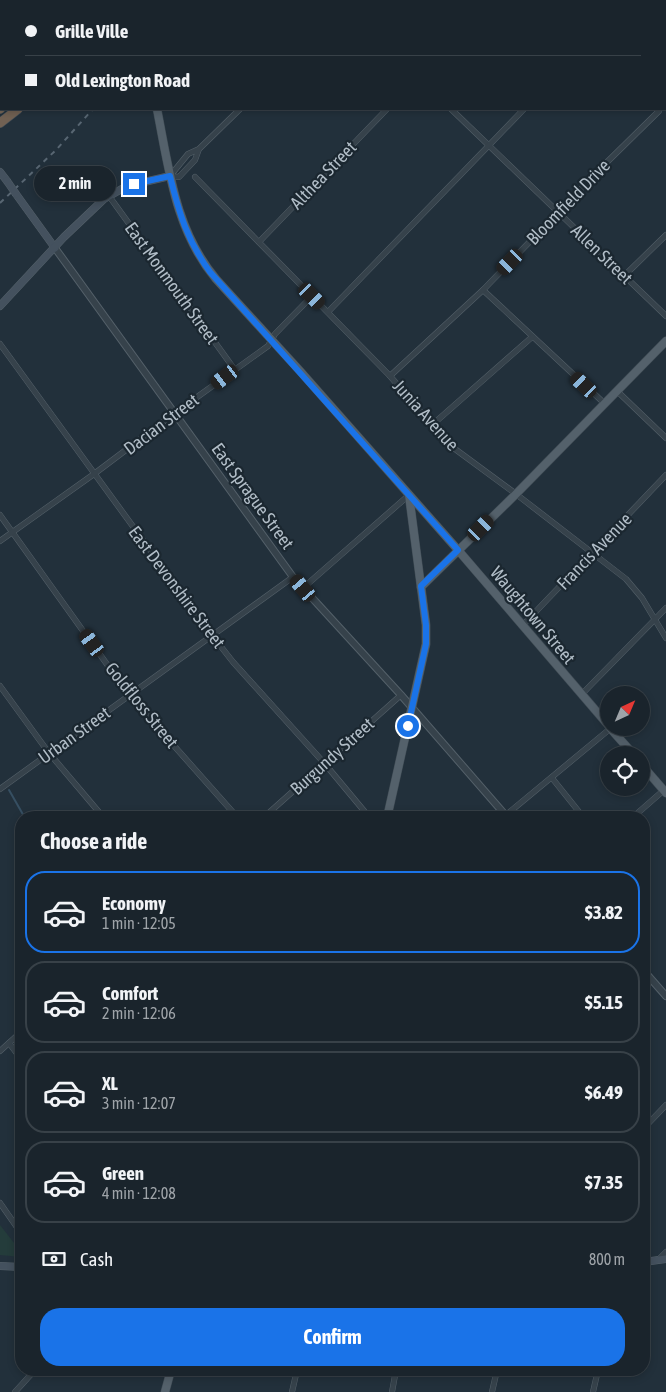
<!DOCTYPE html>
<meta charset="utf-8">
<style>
:root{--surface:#1a242c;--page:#232c34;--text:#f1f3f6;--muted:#9fa4a9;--line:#384148;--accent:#1a73e8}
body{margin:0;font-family:"Asap Condensed",sans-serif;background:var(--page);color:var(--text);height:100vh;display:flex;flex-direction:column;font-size:19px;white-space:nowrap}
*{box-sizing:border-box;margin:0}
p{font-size:16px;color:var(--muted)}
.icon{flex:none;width:28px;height:28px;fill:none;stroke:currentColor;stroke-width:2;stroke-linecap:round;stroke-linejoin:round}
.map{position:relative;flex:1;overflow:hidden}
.sheet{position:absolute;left:15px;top:811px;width:635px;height:565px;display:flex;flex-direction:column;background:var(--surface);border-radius:20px;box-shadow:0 2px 8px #0003,0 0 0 1px var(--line)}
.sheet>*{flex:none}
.guide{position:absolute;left:0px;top:0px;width:666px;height:110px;box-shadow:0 2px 8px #0003,0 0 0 1px var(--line);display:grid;align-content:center;height:110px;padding:0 25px;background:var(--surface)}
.needle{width:32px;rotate:44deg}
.tools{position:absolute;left:600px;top:686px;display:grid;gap:10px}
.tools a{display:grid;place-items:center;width:50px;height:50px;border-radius:50%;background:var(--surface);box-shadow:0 2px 8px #0003,0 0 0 1px var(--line);font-size:25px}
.end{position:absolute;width:22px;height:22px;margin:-11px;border:6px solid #1a73e8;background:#fff;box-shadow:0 0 0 2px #fff}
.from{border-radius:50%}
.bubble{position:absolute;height:35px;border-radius:18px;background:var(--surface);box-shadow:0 2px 8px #0003,0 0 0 1px var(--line);font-size:16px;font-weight:700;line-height:35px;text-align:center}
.car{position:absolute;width:15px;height:30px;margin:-15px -8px;border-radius:6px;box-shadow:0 0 4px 1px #0007;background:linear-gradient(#222 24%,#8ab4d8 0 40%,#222 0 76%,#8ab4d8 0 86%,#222 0)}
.guide b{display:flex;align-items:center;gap:18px;height:48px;font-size:19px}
.guide b+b{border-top:1px solid var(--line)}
.guide i{width:12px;height:12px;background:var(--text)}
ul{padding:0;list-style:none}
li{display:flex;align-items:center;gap:15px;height:82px;margin:0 10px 8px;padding:0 15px;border:2px solid var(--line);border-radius:20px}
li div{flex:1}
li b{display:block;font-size:19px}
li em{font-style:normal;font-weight:700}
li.selected{border-color:var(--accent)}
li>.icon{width:45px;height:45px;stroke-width:1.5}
h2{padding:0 25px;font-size:22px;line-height:60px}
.pay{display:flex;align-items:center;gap:12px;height:55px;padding:0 25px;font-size:19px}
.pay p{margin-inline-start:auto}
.primary-button{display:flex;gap:10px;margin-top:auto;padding:10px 25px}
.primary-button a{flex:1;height:58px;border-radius:20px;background:var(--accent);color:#fff;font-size:20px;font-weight:700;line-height:58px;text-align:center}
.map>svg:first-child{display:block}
</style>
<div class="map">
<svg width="666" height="1392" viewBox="0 0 666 1392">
<rect width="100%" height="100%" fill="#22303b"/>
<!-- green -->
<path fill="#243c3b" d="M0,1225L21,1252V1257L0,1255Z"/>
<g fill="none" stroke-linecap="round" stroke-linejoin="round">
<!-- stream -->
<path stroke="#364f62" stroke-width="2" d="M9,790L25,818"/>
<defs>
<g id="minor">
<path d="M57,0L58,1"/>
<path d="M491,1L492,0"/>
<path d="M0,48L1,50"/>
<path d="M451,109L666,316"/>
<path d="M199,149L195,160L179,177L170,176L188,154L199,149L240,109"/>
<path d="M195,177L390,376L432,425L455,449L516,494L626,579L642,598L666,638"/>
<path d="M109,196L235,370"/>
<path d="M259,242L387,109"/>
<path d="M624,276L666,235"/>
<path d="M483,290L604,403"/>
<path d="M328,312L524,109"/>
<path d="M0,344L215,639L233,662L325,764L370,818"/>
<path d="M390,376L483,290L602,167L659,111"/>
<path d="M617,391L666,438"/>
<path d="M432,425L532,337"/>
<path d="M0,515L129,695L238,818"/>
<path d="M0,541L94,474L175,413L268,346L275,334L312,296"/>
<path d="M303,588L409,495"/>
<path d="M522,626L666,475"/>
<path d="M0,686L49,753L104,818"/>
<path d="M582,694L666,608"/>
<path d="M552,778L584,818"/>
<path d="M0,789L293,577"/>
<path d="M506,815L611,728"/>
<path d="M263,818L401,695"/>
<path d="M632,818L664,790"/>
<path d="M9,1043L21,1059"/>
<path d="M0,1051L21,1032"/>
<path d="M644,1128L666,1105"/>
<path d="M0,1203L21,1233"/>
<path d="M658,1260L666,1252"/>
<path d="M15,1392L35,1370"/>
<path d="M292,1392L297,1370"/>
<path d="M392,1392L396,1370"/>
<path d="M492,1392L497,1370"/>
<path d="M593,1392L598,1370"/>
</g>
<g id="tertiary">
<path d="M55,248L293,577L401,695L508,818"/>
<path d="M644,971L666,996"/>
</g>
<g id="secondary">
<path d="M81,1L83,0"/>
<path d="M0,60L1,59"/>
<path d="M0,172L7,181"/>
<path d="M16,194L55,248"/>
<path d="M0,306L64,237L104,199L127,186L170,176"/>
<path d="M644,1262L666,1259"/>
<path d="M0,1266L21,1267"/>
</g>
<g id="primary">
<path d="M157,109C169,169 175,230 216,279L300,371L458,550L609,726"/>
<path d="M421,587L516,494L666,341"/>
<path d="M610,728L634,755"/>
<path d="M641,764L666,793"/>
<path d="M387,818L426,644V625L409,495"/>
<path d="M165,1392L171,1370"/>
</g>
<g id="motorway">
<path d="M132,1L133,0"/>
<path d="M147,1L148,0"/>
<path d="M0,109L1,108"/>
<path d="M0,123L18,109"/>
</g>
</defs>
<!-- minor casing -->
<use href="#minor" stroke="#546069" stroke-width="6"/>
<!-- tertiary casing -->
<use href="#tertiary" stroke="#546069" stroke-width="8"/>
<!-- secondary casing -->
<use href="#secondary" stroke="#546069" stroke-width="8"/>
<!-- primary casing -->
<use href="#primary" stroke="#3f4b54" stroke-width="9"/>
<!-- motorway casing -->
<use href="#motorway" stroke="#414d56" stroke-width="10"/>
<!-- minor -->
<use href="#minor" stroke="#36424b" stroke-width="5"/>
<!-- tertiary -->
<use href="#tertiary" stroke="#36424b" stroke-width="6"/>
<!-- secondary -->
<use href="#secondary" stroke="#44515e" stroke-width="7"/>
<!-- primary -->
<use href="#primary" stroke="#54616b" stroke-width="8"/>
<!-- motorway -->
<use href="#motorway" stroke="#716153" stroke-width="9"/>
<!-- rail -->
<g stroke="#586672" stroke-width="2" stroke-dasharray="5 5" stroke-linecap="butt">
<path d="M184,1L185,0"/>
<path d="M0,203L56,150L93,109"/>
</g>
<defs>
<path id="secondary-bridge" d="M7,181L16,194"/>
</defs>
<!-- secondary-bridge casing -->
<use href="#secondary-bridge" stroke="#546069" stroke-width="8" stroke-linecap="butt"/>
<!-- secondary-bridge -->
<use href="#secondary-bridge" stroke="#44515e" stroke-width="7"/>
</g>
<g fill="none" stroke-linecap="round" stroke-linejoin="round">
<!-- route -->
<path stroke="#1a73e8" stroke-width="6" d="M134,184L170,176C179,213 187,240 210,272L458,550L421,586L426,625V644L408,726"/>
</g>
<g text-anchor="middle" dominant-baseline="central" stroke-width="4.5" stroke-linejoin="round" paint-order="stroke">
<!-- street labels -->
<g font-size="18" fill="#b1bdc7" stroke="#1b2730">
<text transform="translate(323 175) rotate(-46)">Althea Street</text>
<text transform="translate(568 202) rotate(-46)">Bloomfield Drive</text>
<text transform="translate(602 254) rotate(44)">Allen Street</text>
<text transform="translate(172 283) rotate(54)">East Monmouth Street</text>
<text transform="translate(426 415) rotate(48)">Junia Avenue</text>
<text transform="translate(161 424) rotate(-37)">Dacian Street</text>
<text transform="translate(253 496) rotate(54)">East Sprague Street</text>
<text transform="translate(594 551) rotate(-46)">Francis Avenue</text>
<text transform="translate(177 587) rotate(53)">East Devonshire Street</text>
<text transform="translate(533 615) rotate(50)">Waughtown Street</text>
<text transform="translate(142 705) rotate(51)">Goldfloss Street</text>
<text transform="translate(74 735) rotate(-36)">Urban Street</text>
<text transform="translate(332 756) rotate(-42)">Burgundy Street</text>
</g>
</g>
</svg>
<div class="tools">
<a><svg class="needle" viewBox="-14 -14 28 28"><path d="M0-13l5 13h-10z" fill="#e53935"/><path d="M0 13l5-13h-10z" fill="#9fa4a9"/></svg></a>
<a><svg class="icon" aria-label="locate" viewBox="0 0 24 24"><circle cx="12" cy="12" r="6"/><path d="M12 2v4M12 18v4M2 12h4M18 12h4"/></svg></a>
</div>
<i class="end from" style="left:408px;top:726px"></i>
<i class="end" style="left:134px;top:184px"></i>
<div class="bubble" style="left:34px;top:166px;width:82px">2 min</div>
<i class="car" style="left:510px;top:262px;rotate:224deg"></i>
<i class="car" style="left:312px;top:296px;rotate:135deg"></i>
<i class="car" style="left:225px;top:377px;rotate:234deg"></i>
<i class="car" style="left:584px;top:385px;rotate:313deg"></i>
<i class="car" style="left:481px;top:528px;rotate:45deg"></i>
<i class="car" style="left:303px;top:588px;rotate:320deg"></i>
<i class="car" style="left:92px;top:643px;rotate:324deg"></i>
<div class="guide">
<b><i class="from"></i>Grille Ville</b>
<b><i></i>Old Lexington Road</b>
</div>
<section class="sheet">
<h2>Choose a ride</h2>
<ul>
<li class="selected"><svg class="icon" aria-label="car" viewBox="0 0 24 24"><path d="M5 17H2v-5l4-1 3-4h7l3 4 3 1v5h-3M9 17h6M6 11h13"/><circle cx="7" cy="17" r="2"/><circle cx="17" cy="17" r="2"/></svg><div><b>Economy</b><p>1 min · 12:05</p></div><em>$3.82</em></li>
<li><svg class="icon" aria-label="car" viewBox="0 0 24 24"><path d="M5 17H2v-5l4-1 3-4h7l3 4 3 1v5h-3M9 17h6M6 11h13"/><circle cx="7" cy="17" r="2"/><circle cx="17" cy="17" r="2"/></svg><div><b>Comfort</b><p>2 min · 12:06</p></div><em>$5.15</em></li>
<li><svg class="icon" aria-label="car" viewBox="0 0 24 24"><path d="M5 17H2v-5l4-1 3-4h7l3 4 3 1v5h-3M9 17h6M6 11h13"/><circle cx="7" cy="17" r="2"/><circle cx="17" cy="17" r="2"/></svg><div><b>XL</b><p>3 min · 12:07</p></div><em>$6.49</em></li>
<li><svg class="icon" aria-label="car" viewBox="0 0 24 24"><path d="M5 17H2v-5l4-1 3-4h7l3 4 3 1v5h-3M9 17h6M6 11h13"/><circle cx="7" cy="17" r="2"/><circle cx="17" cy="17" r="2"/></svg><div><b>Green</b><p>4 min · 12:08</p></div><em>$7.35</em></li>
</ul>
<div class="pay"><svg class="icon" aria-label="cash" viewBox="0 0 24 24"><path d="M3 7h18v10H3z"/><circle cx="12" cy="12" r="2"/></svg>Cash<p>800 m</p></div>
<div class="primary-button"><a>Confirm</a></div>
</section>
</div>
